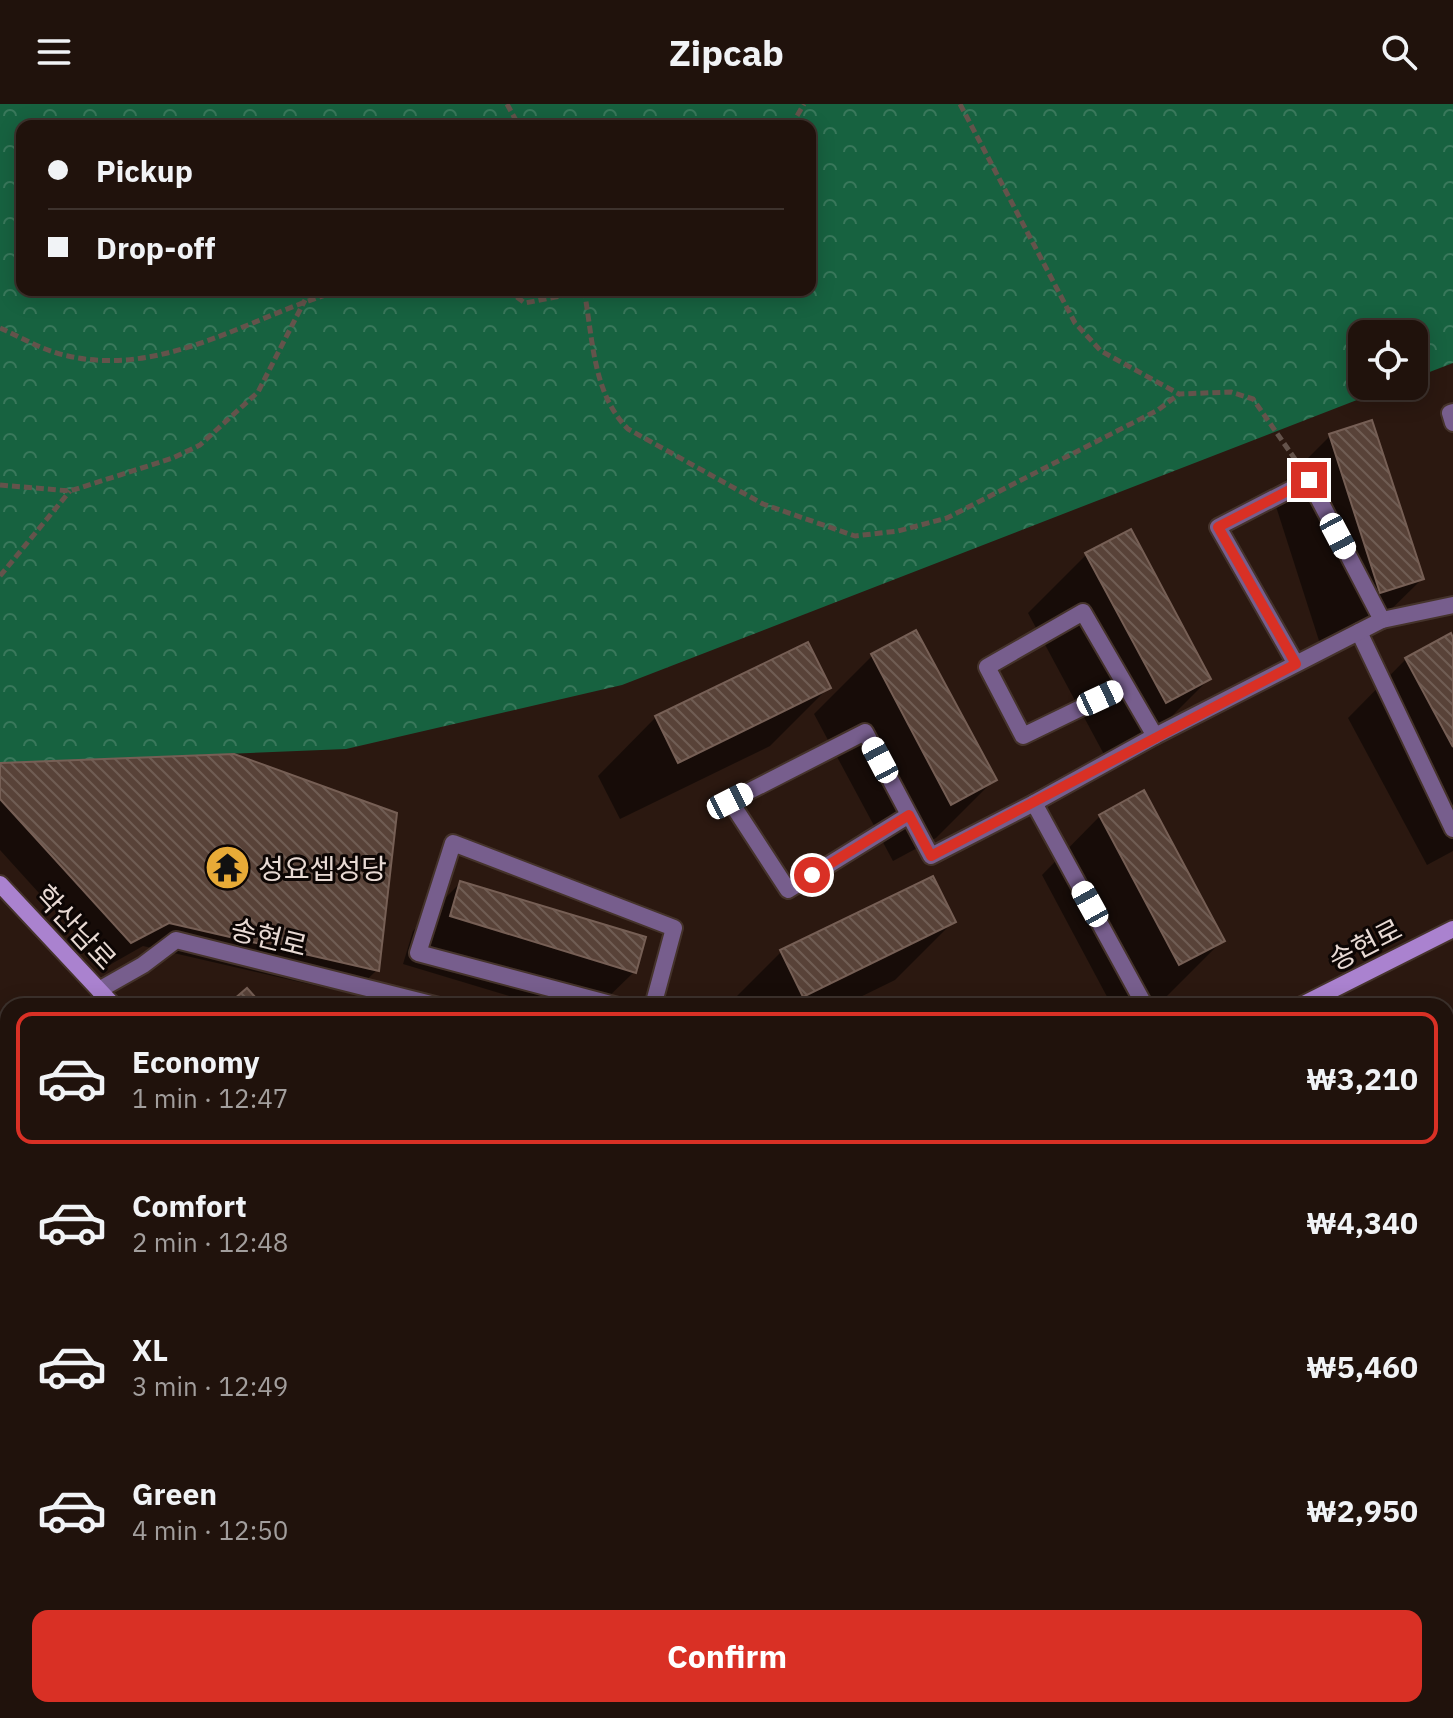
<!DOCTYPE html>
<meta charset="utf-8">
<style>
:root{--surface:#20120c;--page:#281b15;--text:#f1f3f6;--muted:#a29e9d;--line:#3d322d;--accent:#d93025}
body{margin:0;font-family:"IBM Plex Sans","Noto Sans KR",sans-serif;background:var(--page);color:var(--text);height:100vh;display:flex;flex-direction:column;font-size:30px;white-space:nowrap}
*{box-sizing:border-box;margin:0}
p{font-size:26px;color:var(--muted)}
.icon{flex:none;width:44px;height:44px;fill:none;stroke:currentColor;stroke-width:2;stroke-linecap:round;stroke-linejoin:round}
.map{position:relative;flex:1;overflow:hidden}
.drawer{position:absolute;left:0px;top:894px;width:1454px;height:720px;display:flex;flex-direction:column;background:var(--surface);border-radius:24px 24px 0 0;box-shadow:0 4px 20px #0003,0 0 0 2px var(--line)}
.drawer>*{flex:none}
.top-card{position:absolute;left:16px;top:16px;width:800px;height:176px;border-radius:16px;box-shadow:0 4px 20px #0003,0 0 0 2px var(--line);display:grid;align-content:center;height:176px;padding:0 32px;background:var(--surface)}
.buttons{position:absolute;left:1348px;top:216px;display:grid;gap:16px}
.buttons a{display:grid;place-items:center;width:80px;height:80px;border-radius:16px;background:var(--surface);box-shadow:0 4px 20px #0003,0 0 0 2px var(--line);font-size:40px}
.end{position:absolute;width:36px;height:36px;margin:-18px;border:10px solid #d93025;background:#fff;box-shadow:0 0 0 4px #fff}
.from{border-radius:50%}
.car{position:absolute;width:24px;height:48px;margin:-24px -12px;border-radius:10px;box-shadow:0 0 6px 2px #0007;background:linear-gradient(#fff 24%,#345 0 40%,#fff 0 76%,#345 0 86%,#fff 0)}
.top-card b{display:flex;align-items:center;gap:28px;height:76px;font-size:30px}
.top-card b+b{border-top:2px solid var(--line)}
.top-card i{width:20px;height:20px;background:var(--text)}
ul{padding:14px 0 0;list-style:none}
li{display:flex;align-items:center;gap:24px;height:132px;margin:0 16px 12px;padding:0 16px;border:4px solid transparent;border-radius:16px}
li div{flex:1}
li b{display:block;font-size:30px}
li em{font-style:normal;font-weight:800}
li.selected{border-color:var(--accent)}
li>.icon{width:72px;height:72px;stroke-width:1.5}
.button{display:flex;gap:16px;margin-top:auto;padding:16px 32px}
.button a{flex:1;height:92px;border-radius:16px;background:var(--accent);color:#fff;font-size:32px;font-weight:800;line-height:92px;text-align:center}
header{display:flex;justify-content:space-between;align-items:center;height:104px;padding:0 32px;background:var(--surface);font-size:36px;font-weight:800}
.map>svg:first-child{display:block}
</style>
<header><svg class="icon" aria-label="menu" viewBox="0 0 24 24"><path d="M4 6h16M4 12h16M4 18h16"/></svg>Zipcab<svg class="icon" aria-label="search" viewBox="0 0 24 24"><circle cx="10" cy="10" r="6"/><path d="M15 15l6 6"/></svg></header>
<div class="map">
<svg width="1453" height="1614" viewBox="0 0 1453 1614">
<defs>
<pattern id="forest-crowns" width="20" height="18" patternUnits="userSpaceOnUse" patternTransform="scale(2)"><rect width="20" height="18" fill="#176240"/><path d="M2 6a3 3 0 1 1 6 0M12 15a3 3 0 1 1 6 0" fill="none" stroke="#39785b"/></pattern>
<pattern id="building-back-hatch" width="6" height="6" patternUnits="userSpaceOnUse" patternTransform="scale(2)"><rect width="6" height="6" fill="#584238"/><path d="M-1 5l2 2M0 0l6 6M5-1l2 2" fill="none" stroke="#705d54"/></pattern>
</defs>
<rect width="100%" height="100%" fill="#2b1810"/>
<!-- forest -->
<path fill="url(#forest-crowns)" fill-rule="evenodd" d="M0,0H1453V259L1414,274V230H1362V282H1393L622,581L346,645L0,659ZM22,22H810V186H22Z"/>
<!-- shadow -->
<g fill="#0007">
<path d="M1330,332L1422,475L1363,533L1322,546L1272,390Z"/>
<path d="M1086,451L1209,575L1151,633L1107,656L1028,509Z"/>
<path d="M915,528L994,676L936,734L893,757L814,610L872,552Z"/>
<path d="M1453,538V747L1427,761L1348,614L1406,555Z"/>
<path d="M828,584L770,642L620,715L598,672L656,613Z"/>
<path d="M0,661L377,866L352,890L143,842L106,863L0,746Z"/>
<path d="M1100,712L1222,837L1164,895L1150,902H1112L1042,771Z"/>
<path d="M460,779L634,868L599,902H542L403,860L413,827Z"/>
<path d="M953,818L895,876L842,902H727L781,848Z"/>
<path d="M0,992L8,1001V1139L0,1147Z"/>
<path d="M0,1170L8,1179V1267L0,1258Z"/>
<path d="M377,1606H451L456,1614H380Z"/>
<path d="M497,1606H575L579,1614H501Z"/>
<path d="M618,1606H711L715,1614H623Z"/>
<path d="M759,1606H851L855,1614H763Z"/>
</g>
<!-- building -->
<g fill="url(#building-back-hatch)" stroke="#765f55" stroke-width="2">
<path d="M1372,316L1424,475L1380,489L1329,330Z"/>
<path d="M1131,425L1211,575L1166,599L1085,449Z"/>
<path d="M916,526L997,676L951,701L871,550Z"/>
<path d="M1451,529L1453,534V643L1405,554Z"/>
<path d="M808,538L831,584L678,659L655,612Z"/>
<path d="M234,650L397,709L379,867L169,819L131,839L0,695V659Z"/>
<path d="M1144,686L1225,837L1179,861L1099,711Z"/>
<path d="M933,772L956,818L803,893L780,846Z"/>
<path d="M460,777L646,833L636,869L450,812Z"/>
<path d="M247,884L263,902H226Z"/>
<path d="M0,989L8,998V1099L0,1090Z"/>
<path d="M0,1167L8,1176V1223L0,1231Z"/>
<path d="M404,1606H454L458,1614H408Z"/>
<path d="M525,1606H577L581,1614H529Z"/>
<path d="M656,1606H713L718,1614H660Z"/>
<path d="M797,1606H853L857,1614H801Z"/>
</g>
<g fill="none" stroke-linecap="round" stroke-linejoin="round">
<defs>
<g id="minor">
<path d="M1453,308L1450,309L1453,319"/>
<path d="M1382,516L1453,501"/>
<path d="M1359,528L1453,725"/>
<path d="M1155,632L1382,516L1309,376L1218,423L1296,560"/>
<path d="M1034,699L1155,632L1083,508L987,563L1023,632L1126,582"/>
<path d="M909,711L788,786L730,697L865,628L931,752L1034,699L1145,902"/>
<path d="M99,886L143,861L176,836L439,902"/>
<path d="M618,902L418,849L453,739L674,824L653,902"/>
<path d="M0,945L8,954"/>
<path d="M0,1105L8,1113"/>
<path d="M0,1132L8,1125"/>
<path d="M0,1306L8,1298"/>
<path d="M0,1358L8,1366"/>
<path d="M1446,1365L1453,1364"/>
<path d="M1446,1465L1453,1478"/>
<path d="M1446,1596L1453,1595"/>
<path d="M253,1606L257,1614"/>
<path d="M380,1606L384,1614"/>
<path d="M504,1606L508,1614"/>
<path d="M632,1606L636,1614"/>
<path d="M773,1606L778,1614"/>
<path d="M940,1606L944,1614"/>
<path d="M1313,1614L1372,1606"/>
</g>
<g id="secondary">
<path d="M0,780L114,902"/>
<path d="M1300,902L1453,825"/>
<path d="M8,1614L15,1606"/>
</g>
</defs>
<!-- minor casing -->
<use href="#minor" stroke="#45332b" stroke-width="20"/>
<!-- secondary casing -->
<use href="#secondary" stroke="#45332b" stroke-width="20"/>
<!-- path -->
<g stroke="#64534b" stroke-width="5" stroke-dasharray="8 4" stroke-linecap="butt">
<path d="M507,0L519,22"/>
<path d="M960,0L1075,219L1101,247L1179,290L1231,288L1253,295L1297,358"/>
<path d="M791,22L804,0"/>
<path d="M507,186L525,199L591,186"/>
<path d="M584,186C593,233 592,289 628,325L763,400L855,432L898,427L947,414L1158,306L1179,290"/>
<path d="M0,224C22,234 44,247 68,252C165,274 252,211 342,186"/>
<path d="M0,381L70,387L173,354L200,341L258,288L305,196"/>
<path d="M0,472L70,387"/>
</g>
<!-- minor -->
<use href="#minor" stroke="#775e8d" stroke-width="16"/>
<!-- secondary -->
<use href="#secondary" stroke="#aa82cf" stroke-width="16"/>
</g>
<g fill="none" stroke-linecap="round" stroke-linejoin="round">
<!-- route -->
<path stroke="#d93025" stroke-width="10" d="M812,771L909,711L931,752L1296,560L1218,423L1309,376"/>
</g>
<!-- icons -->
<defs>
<symbol id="temple-disc" viewBox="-11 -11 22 22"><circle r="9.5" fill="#e8ab37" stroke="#0d0604"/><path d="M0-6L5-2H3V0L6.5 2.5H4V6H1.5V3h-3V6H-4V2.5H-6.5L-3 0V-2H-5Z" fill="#111"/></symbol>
</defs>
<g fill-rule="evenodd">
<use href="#temple-disc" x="202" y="738" width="51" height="51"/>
</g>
<g text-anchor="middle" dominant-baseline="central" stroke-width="6" stroke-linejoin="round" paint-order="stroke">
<!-- poi labels -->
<g font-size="28" fill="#e8dad4" stroke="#0d0604" text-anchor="start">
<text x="258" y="764">성요셉성당</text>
</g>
<!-- street labels -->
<g font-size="28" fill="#e8dad4" stroke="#0d0604">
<text transform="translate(76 823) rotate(47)">학산남로</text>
<text transform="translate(269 833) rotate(14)">송현로</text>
<text transform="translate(1365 840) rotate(-27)">송현로</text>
</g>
</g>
</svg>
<div class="buttons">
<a><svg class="icon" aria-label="locate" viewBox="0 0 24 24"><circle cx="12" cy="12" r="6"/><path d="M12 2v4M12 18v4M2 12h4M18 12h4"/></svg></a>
</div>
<i class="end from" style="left:812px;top:771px"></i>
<i class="end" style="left:1309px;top:376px"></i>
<i class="car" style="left:1338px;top:432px;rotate:152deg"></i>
<i class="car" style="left:1100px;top:594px;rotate:65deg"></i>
<i class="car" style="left:880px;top:656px;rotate:332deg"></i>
<i class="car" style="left:730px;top:697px;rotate:63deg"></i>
<i class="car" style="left:1090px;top:800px;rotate:331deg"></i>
<div class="top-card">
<b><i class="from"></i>Pickup</b>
<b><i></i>Drop-off</b>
</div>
<section class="drawer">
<ul>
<li class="selected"><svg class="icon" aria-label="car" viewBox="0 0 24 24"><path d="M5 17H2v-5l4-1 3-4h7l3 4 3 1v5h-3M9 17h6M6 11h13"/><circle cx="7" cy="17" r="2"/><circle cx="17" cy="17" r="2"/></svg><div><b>Economy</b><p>1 min · 12:47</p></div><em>₩3,210</em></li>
<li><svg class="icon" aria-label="car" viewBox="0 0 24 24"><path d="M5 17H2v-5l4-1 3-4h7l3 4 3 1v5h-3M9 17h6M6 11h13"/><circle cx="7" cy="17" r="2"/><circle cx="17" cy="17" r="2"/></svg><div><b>Comfort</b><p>2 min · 12:48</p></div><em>₩4,340</em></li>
<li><svg class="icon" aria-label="car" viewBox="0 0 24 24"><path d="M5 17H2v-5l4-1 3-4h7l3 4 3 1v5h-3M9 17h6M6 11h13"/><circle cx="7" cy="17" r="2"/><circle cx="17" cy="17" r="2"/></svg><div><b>XL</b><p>3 min · 12:49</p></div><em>₩5,460</em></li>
<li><svg class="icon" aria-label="car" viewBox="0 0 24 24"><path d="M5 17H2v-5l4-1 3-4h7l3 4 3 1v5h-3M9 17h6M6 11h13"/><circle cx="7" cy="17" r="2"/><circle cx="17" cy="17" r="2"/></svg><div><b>Green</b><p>4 min · 12:50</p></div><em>₩2,950</em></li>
</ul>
<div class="button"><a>Confirm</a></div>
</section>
</div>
